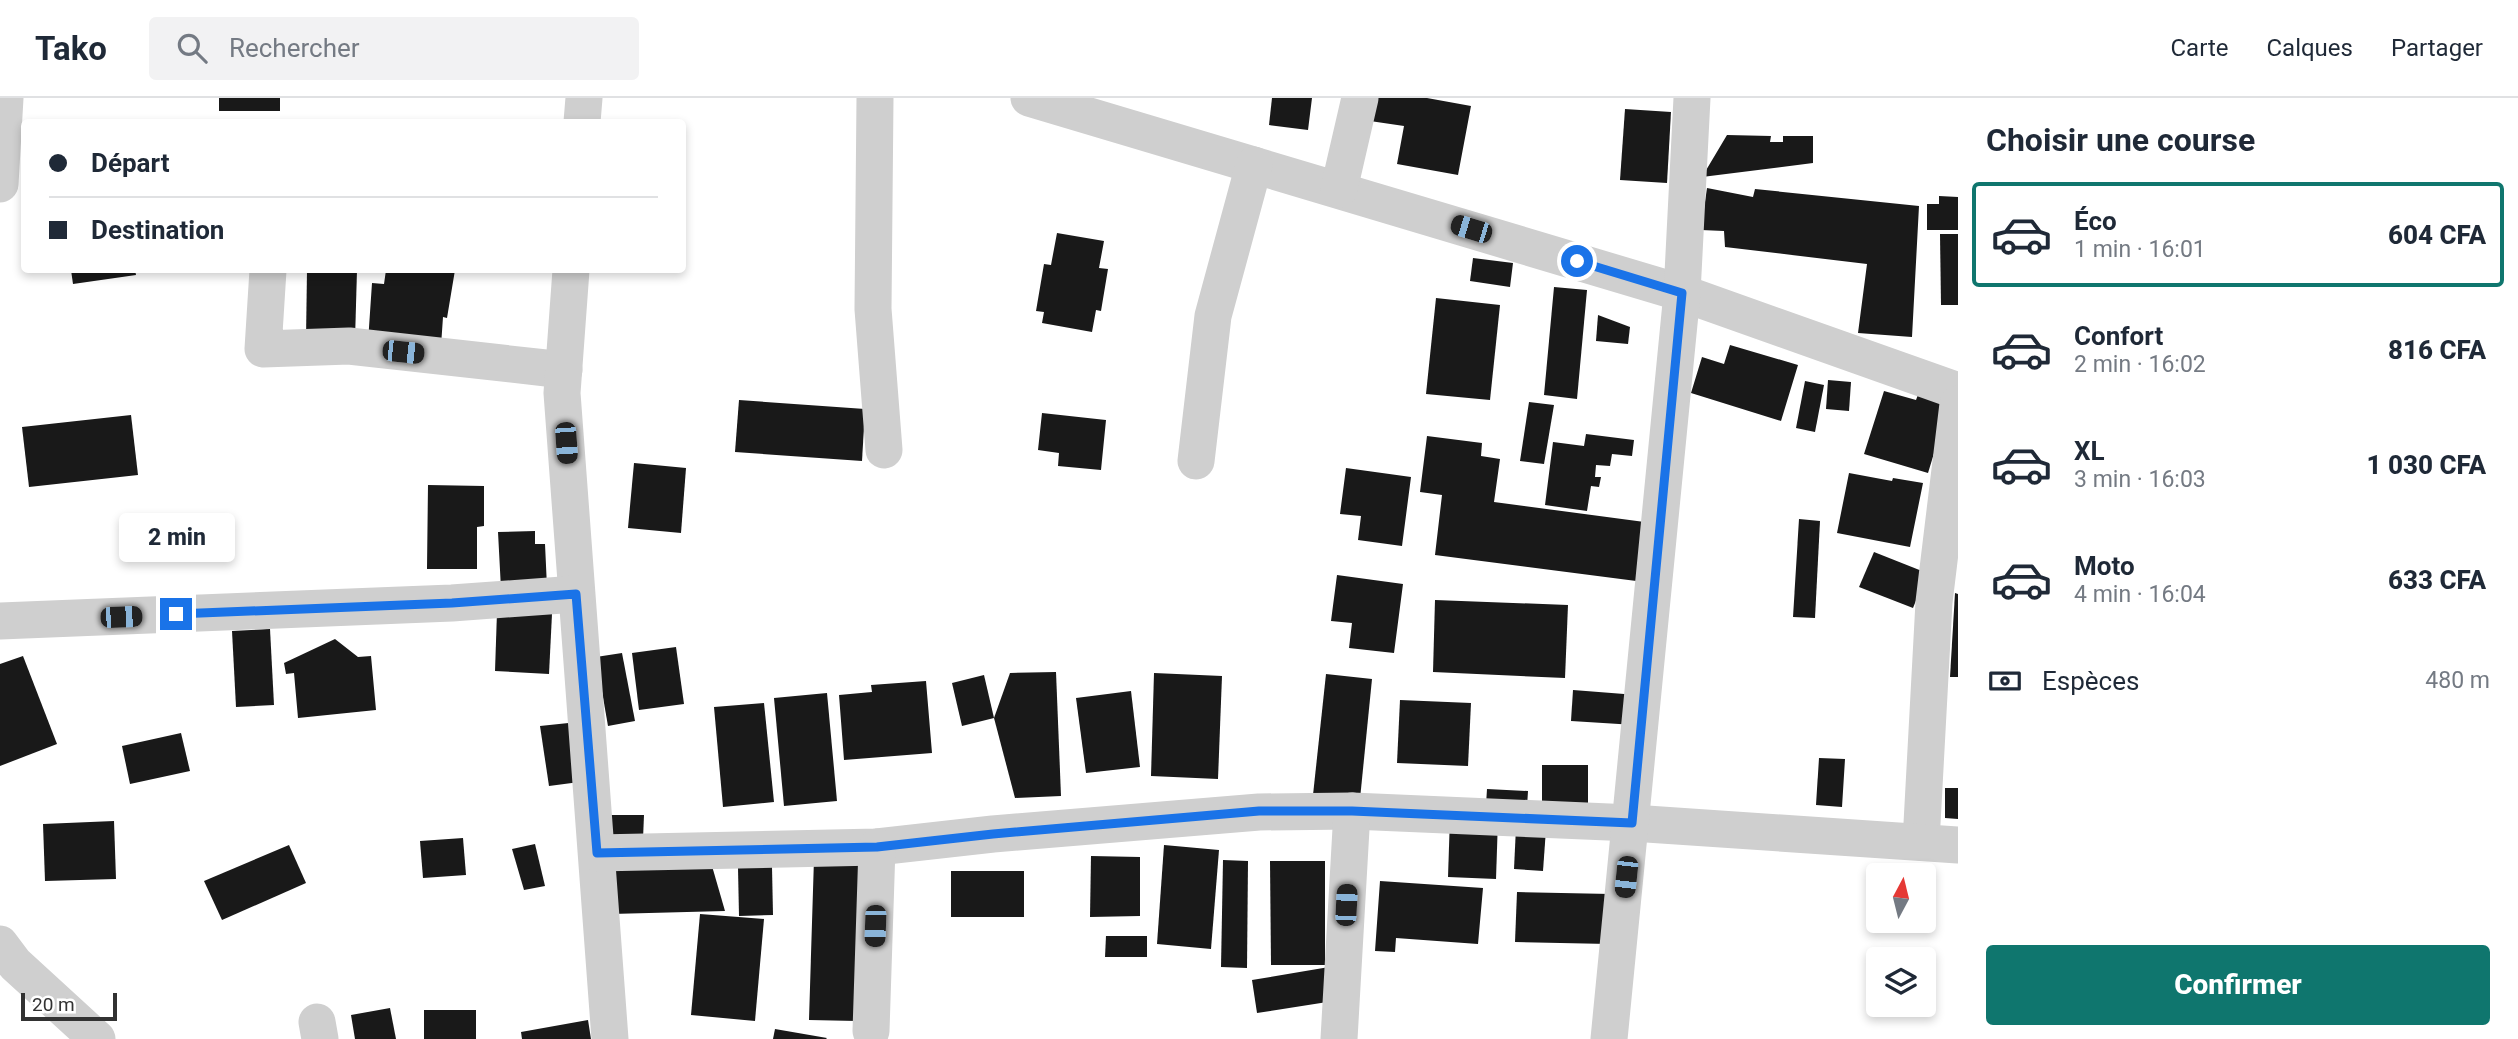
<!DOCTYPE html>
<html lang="fr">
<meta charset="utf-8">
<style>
:root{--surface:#fff;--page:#f2f2f3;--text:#1f2937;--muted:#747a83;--line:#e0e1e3;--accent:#0f766e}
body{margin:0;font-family:Roboto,sans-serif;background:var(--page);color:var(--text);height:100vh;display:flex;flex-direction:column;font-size:26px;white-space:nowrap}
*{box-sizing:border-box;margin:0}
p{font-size:23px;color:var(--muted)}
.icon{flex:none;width:38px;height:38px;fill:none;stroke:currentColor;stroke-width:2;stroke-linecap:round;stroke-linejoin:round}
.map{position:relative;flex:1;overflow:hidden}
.panel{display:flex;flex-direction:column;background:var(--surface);width:560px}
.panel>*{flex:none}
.guide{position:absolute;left:21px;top:21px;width:665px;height:154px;border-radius:7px;box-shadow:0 4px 10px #0003;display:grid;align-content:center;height:154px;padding:0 28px;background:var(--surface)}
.needle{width:46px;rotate:7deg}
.fabs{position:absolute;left:1866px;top:765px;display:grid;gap:14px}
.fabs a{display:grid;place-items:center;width:70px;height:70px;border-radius:7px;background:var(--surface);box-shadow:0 4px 10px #0003;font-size:35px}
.scale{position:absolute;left:21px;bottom:18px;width:96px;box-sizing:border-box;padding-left:7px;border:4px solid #323232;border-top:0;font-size:19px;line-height:24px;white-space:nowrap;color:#323232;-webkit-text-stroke:5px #fff;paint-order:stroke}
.end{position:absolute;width:32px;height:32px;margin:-16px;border:9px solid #1a73e8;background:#fff;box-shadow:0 0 0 4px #fff}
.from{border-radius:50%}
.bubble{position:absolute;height:49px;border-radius:7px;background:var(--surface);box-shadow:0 4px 10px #0003;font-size:23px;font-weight:800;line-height:49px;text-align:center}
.car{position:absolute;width:21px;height:42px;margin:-21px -10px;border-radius:9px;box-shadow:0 0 5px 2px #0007;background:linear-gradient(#222 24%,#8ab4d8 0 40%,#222 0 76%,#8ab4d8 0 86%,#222 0)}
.guide b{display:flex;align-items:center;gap:24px;height:66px;font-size:26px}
.guide b+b{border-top:2px solid var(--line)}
.guide i{width:18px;height:18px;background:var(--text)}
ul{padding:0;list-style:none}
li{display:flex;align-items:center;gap:21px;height:105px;margin:0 14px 10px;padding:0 14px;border:4px solid transparent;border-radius:7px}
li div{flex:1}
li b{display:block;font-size:26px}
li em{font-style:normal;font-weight:800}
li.on{border-color:var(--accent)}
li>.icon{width:63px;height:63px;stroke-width:1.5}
h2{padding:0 28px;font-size:32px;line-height:84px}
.pay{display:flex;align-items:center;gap:18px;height:77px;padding:0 28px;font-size:26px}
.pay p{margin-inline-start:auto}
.primary-button{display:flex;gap:14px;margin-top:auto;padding:14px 28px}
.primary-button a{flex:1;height:80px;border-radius:7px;background:var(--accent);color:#fff;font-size:28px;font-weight:800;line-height:80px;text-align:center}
header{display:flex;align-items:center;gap:42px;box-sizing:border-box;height:98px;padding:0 35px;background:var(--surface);border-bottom:2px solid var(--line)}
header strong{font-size:33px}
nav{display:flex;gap:38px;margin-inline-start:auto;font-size:24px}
.search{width:490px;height:63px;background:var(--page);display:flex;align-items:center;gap:18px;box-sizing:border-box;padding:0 24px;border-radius:7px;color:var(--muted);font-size:26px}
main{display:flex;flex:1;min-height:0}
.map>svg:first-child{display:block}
</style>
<header>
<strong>Tako</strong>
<div class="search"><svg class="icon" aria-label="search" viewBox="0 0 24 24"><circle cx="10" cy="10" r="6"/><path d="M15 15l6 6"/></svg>Rechercher</div>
<nav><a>Carte</a><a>Calques</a><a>Partager</a></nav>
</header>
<main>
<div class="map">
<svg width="1958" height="941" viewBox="0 0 1958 941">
<rect width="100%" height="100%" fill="#fff"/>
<!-- building -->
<g fill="#191919">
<rect x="219" y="0" width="61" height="13"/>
<path d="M1272,0H1312L1308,32L1269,27Z"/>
<path d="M1374,0H1427L1471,8L1458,77L1397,66L1404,28L1370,23Z"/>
<path d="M1625,11L1671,14L1667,85L1620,82Z"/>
<path d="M1727,37L1771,38L1770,44H1783V38H1813V65L1702,79Z"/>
<path d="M1707,90L1753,99L1755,91L1919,108L1912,239L1858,235L1867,166L1725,149L1724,133L1701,132Z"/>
<path d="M1939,98L1958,99V132H1927V106H1939Z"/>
<path d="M1057,135L1104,143L1099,170L1108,171L1101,213L1096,212L1092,234L1042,225L1044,214L1036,213L1044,166L1051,167Z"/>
<path d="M1940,136H1958V207H1941Z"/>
<path d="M1473,160L1513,165L1510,189L1470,183Z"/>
<path d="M71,172H135L136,177L73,186Z"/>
<path d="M307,172H357L355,242L306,241Z"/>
<path d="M386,172H455L447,220L443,219L441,248L368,244L372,185L384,186Z"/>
<path d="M1554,189L1587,192L1577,301L1544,297Z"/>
<path d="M1436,200L1500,207L1490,302L1426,296Z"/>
<path d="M1598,217L1630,229L1628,246L1596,243Z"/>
<path d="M1730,247L1798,267L1781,323L1691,295L1702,259L1724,266Z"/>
<path d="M1828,282L1851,284L1849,313L1826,311Z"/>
<path d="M1805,283L1824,287L1815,334L1796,330Z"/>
<path d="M1884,293L1916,302L1919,294L1950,303L1928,375L1864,356Z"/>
<path d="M739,302L865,311L862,363L735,354Z"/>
<path d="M1529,304L1554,307L1544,366L1520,363Z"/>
<path d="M1042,315L1106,322L1101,372L1058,368L1059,355L1038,352Z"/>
<path d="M131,317L138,377L29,389L22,329Z"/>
<path d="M1586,336L1634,342L1632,358L1612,356L1610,368L1596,367L1595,379H1601L1599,389L1591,388L1587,413L1545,407L1553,344L1584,348Z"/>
<path d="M1427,338L1482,345L1481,358L1500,361L1494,404L1652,425L1644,484L1435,457L1442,397L1420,394Z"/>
<path d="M634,365L686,370L681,435L628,430Z"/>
<path d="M1346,370L1411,379L1402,448L1358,442L1361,418L1340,416Z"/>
<path d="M1849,375L1892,383L1893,380L1923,385L1910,449L1837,435Z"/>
<path d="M428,387L484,388V428L477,429V471H427Z"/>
<path d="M1799,421L1820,423L1815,520L1793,519Z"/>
<path d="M535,433V446H545L547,489L501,491L498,434Z"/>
<path d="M1874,454L1927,475L1913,510L1859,489Z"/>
<path d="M1337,477L1403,486L1394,555L1349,550L1352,525L1331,523Z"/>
<path d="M1955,495L1958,496V579H1950Z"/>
<path d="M1435,502L1568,507L1565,580L1433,574Z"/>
<path d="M497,514L552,516L549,576L495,573Z"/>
<path d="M270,531L274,607L236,609L232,533Z"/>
<path d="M335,541L358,559L371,558L376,612L298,620L294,575L286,576L284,565Z"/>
<path d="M676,549L684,606L639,612L632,555Z"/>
<path d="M622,555L635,623L608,628L596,559Z"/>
<path d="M23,558L57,646L0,668V566Z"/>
<path d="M1056,574L1061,698L1015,700L994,620L1010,575Z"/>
<path d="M1154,575L1222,578L1218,681L1151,678Z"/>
<path d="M1326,576L1372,581L1360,701L1313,697Z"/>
<path d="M984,577L994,620L962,628L952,585Z"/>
<path d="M926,583L932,655L844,662L839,597L872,594L871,587Z"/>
<path d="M1573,592L1637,597L1635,627L1571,623Z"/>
<path d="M1131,593L1140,669L1086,675L1076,600Z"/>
<path d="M827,595L837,703L784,708L774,600Z"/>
<path d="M1400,602L1471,605L1468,668L1397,665Z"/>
<path d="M764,605L774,704L723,709L714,609Z"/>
<path d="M578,624L587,683L549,688L540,628Z"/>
<path d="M181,635L190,673L130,686L122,648Z"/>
<path d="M1819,660L1845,661L1842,709L1816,707Z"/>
<path d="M1542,667H1588V710L1542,709Z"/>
<path d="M1945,690H1958V721L1945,720Z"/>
<path d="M1487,691L1528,693L1527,709L1486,707Z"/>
<path d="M611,717H644L643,741L611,740Z"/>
<path d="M1450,719L1498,721L1496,781L1448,779Z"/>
<path d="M114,723L116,781L45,783L43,726Z"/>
<path d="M1516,729L1546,731L1543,773L1514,771Z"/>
<path d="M463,740L466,777L423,780L420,743Z"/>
<path d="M535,746L545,788L524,792L512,751Z"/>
<path d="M289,747L306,785L222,822L204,783Z"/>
<path d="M1164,747L1219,752L1211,851L1157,846Z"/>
<path d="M1091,758L1140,759V818L1090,819Z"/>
<path d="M814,760L862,761L857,923L809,922Z"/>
<path d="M1223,762L1248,763L1247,870L1221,869Z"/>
<path d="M1270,763H1325V867H1271Z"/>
<path d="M712,768L725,813L611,816L609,770Z"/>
<path d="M772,769L773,817L739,818L738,770Z"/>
<rect x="951" y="773" width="73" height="46"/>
<path d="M1380,783L1483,790L1478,846L1396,840L1395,854L1375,853Z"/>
<path d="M1517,794L1611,796L1609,846L1515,844Z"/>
<path d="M700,816L764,821L755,923L691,917Z"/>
<path d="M1106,838H1147V859H1105Z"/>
<path d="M1335,868L1340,902L1257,915L1252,882Z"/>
<path d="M390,910L396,941H355L351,917Z"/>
<rect x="424" y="912" width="52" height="29"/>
<path d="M588,922L591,941H522L521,934Z"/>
<path d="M775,931L827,940L826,941H773Z"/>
</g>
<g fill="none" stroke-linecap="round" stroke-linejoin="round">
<!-- minor -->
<g stroke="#cfcfcf" stroke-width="37">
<path d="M875,0L873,211L884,352"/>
<path d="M1029,0L1682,195L1958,293"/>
<path d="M582,24L584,0"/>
<path d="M0,86L5,0"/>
<path d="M1339,91L1360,0"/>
<path d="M268,172L263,251L349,248L564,272"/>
<path d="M571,172L562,295L610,941"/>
<path d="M1196,363L1213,218L1254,67"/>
<path d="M0,523L452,505L576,496"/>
<path d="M1921,744L1934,504L1958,306"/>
<path d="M597,755L877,749L993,736L1259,714L1352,713L1632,725L1958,747"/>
<path d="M0,846L15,866L97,941"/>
<path d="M317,924L320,941"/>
<path d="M871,933L877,749"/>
<path d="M1339,941L1352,713"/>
<path d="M1609,941L1682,195L1692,0"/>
</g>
</g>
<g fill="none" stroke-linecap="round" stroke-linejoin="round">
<!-- route -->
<path stroke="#1a73e8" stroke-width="9" d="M176,516L452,505L576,496L597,755L877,749L993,736L1259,713H1352L1632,725L1682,195L1577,163"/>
</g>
</svg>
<div class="fabs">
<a><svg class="needle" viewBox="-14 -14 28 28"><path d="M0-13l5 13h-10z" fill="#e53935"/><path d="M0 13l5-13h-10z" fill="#747a83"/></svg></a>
<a><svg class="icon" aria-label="layers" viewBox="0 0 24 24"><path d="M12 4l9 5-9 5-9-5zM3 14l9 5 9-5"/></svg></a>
</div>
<div class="scale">20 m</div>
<i class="end from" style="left:1577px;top:163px"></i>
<i class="end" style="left:176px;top:516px"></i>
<div class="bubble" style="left:119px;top:415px;width:116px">2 min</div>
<i class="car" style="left:1471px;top:131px;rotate:287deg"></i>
<i class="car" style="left:403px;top:254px;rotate:96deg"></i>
<i class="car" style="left:566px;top:345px;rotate:176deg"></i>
<i class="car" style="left:121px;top:519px;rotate:88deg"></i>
<i class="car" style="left:1626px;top:779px;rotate:186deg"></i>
<i class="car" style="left:1346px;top:807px;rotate:3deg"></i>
<i class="car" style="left:875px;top:828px;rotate:182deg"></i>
<div class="guide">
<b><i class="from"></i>Départ</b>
<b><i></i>Destination</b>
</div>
</div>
<section class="panel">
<h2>Choisir une course</h2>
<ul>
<li class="on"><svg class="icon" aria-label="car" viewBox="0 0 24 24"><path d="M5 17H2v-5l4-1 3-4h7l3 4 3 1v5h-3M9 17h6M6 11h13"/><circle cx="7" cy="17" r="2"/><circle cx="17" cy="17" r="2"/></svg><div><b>Éco</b><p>1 min · 16:01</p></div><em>604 CFA</em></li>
<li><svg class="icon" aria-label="car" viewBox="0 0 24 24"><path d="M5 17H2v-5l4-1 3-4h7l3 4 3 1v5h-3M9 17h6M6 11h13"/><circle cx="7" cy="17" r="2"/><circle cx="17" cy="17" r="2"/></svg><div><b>Confort</b><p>2 min · 16:02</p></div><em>816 CFA</em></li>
<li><svg class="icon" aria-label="car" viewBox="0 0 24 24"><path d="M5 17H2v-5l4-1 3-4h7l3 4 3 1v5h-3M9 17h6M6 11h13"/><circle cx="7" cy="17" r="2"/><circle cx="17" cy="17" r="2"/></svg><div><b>XL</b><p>3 min · 16:03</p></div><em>1 030 CFA</em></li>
<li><svg class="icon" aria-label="car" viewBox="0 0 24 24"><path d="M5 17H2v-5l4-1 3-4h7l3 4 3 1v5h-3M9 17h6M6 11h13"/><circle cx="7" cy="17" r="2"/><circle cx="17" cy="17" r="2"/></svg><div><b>Moto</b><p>4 min · 16:04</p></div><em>633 CFA</em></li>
</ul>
<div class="pay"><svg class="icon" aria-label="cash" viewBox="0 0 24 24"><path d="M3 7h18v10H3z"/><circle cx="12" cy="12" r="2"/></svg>Espèces<p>480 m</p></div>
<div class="primary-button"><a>Confirmer</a></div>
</section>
</main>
